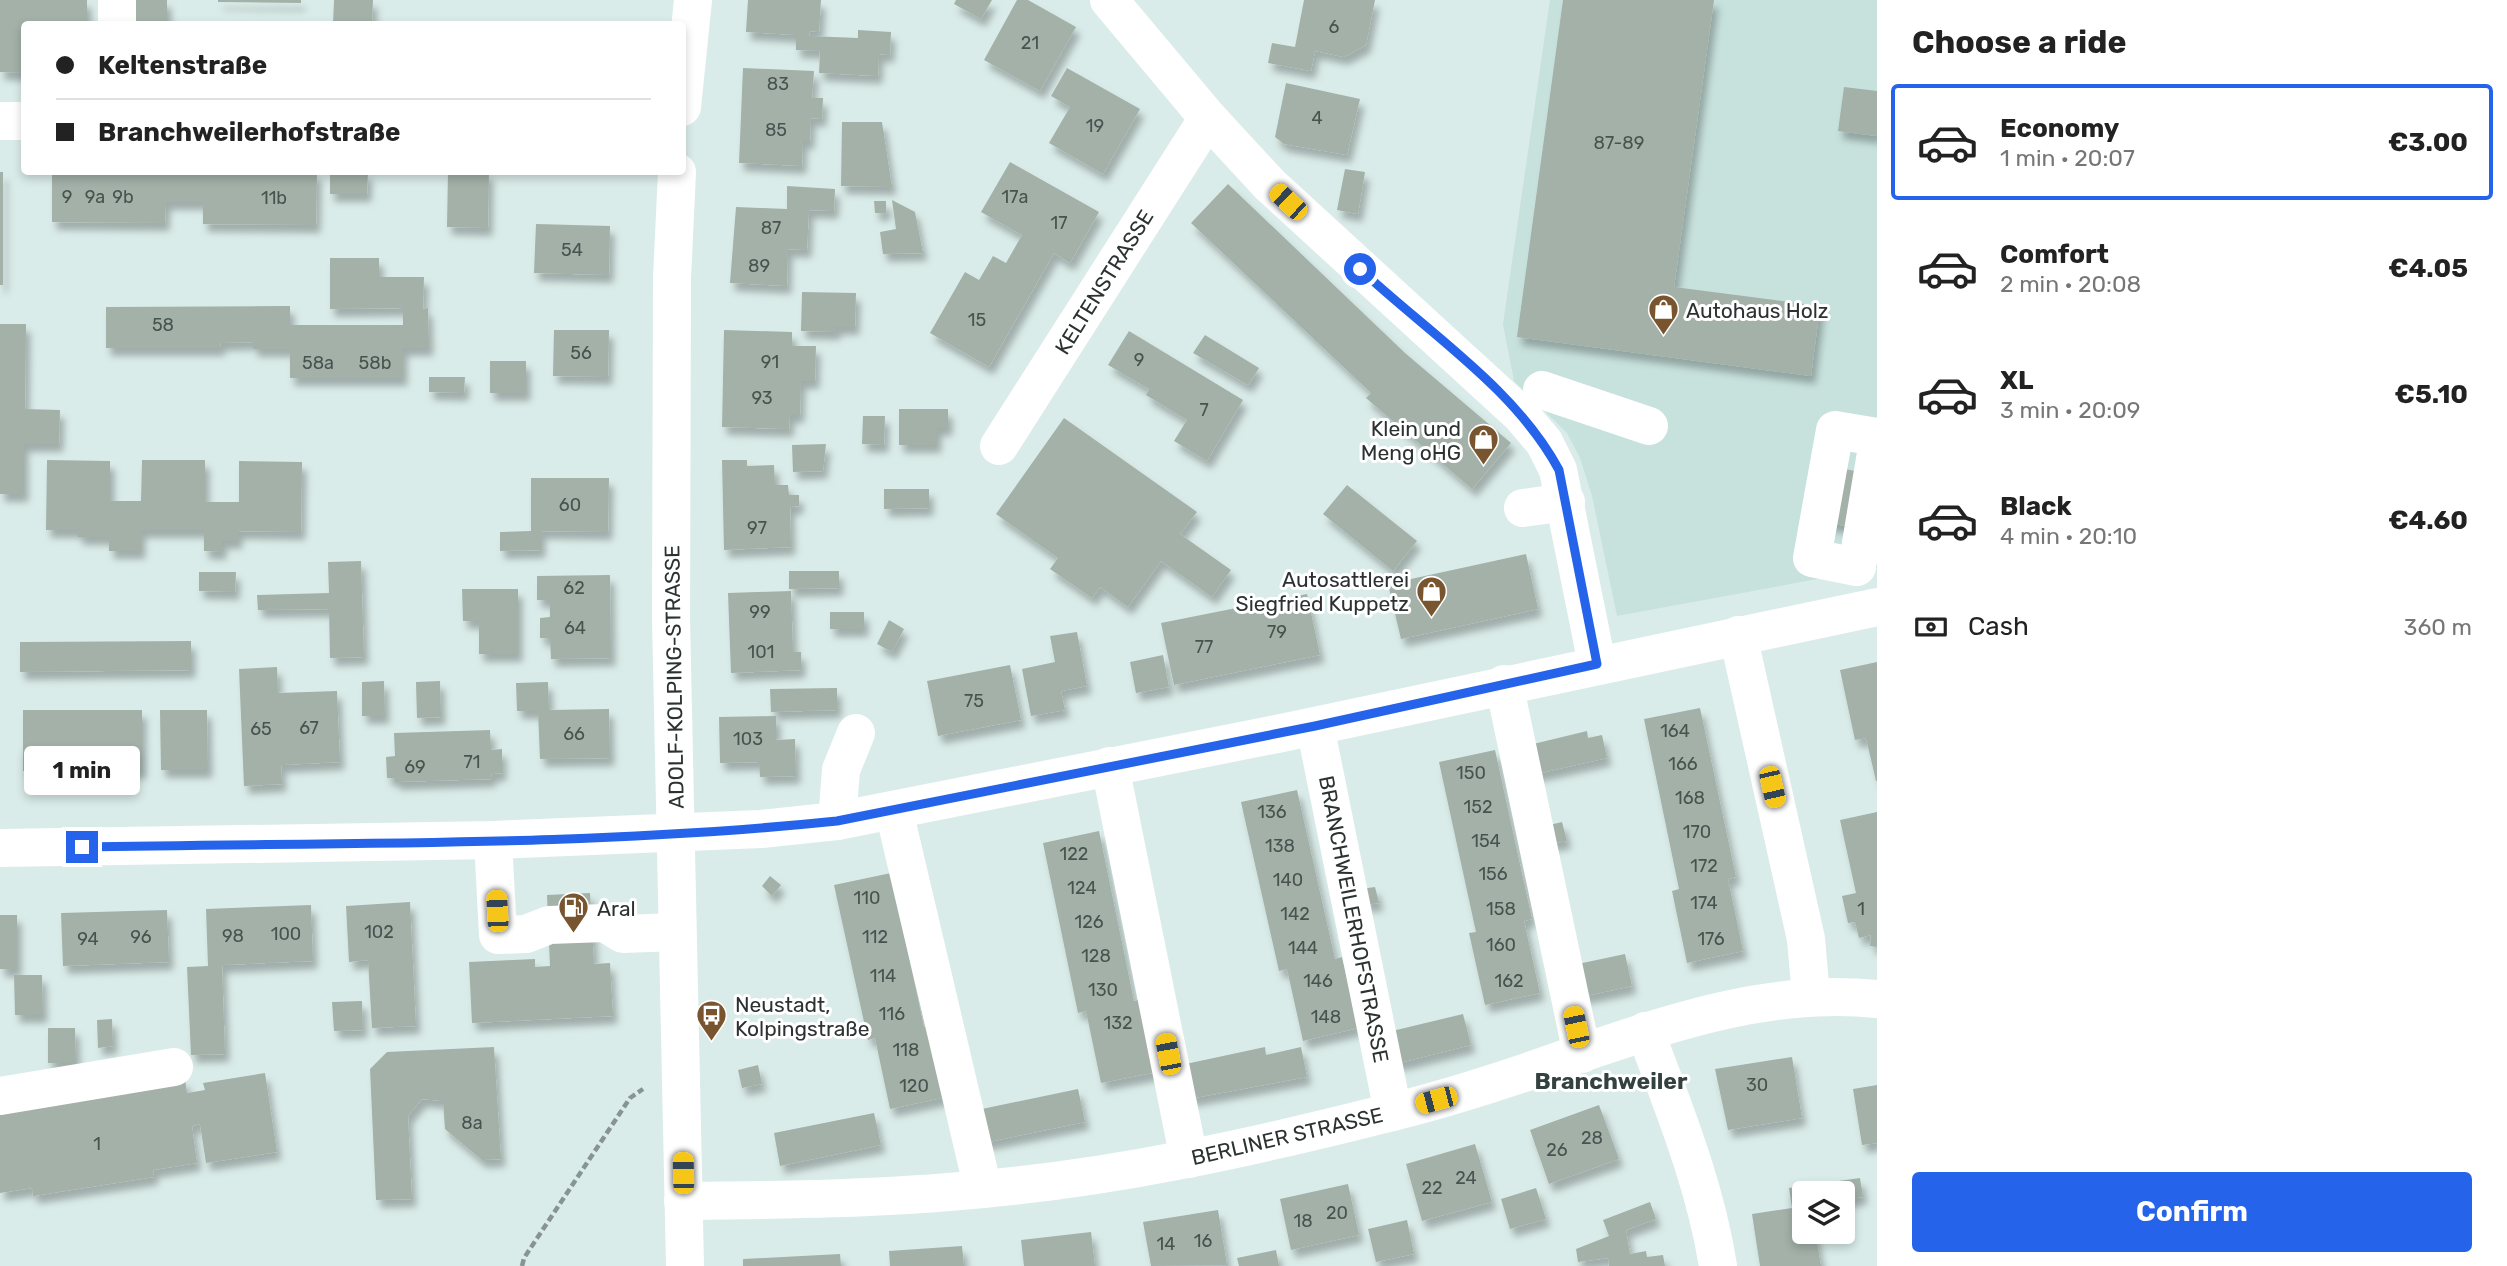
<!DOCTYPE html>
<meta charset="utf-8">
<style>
:root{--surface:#fff;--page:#f2f2f2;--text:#222;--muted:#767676;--line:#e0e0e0;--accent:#2563eb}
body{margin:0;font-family:Rubik,sans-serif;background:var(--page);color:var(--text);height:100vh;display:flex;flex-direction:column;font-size:26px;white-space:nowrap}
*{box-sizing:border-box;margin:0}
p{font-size:23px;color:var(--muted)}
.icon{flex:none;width:38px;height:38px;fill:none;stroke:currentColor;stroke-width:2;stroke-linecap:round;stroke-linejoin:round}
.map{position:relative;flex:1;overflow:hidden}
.sheet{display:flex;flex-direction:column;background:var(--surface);width:630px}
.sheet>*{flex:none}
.hud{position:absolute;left:21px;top:21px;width:665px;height:154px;border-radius:7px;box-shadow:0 4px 10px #0003;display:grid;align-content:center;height:154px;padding:0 35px;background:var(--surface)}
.controls{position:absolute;left:1792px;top:1181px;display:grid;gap:14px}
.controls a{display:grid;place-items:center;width:63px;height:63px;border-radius:7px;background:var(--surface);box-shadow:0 4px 10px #0003;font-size:35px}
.end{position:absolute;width:32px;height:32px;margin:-16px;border:9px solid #2563eb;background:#fff;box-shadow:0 0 0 4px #fff}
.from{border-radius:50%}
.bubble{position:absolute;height:49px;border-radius:7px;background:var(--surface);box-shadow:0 4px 10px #0003;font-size:23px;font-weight:700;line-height:49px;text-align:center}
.car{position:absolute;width:21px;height:42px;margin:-21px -10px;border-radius:9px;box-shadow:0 0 5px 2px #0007;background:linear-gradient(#f5c518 24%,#345 0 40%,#f5c518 0 76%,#345 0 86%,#f5c518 0)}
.hud b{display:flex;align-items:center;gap:24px;height:66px;font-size:26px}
.hud b+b{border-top:2px solid var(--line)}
.hud i{width:18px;height:18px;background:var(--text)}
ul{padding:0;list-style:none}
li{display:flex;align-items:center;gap:21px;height:116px;margin:0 14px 10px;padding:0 21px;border:4px solid transparent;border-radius:7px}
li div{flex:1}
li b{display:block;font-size:26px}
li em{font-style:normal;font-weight:700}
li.active{border-color:var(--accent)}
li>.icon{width:63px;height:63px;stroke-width:1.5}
h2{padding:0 35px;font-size:32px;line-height:84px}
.pay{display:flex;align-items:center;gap:18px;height:77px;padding:0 35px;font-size:26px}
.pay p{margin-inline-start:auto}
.button{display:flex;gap:14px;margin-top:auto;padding:14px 35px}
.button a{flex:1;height:80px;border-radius:7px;background:var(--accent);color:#fff;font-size:28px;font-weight:700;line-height:80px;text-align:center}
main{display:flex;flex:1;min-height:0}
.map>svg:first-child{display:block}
</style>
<main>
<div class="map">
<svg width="1877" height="1266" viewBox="0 0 1877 1266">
<defs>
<filter id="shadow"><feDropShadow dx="4.5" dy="8" stdDeviation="3.5" flood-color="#0004"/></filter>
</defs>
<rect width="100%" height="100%" fill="#daece9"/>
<!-- built -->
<path fill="#c7e1dc" d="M1550,0H1877V568L1617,616L1592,496L1580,458L1567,433L1514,381L1503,324Z"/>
<!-- building -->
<g fill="#a3b1a9" filter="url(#shadow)">
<path d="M0,0H87V24H24V73L0,72Z"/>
<rect x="134" y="0" width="33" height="24"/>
<path d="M218,0H301V3L218,2Z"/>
<path d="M334,0H373L372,24H333Z"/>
<path d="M748,0H821L819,32L810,31L809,36L858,38V30L891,32L890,55L879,54L878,76L819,73L820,51L796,50V35L746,32Z"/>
<path d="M956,0H992L981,19L954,4Z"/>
<path d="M1017,0H1028L1076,27L1040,91L984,60Z"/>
<path d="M1304,0H1375L1366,45L1344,57L1315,51L1311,71L1268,63L1272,43L1295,47Z"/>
<path d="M1563,0H1714L1674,287L1820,306L1811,376L1517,337Z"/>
<path d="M743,68L814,71L812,98H823L822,119L811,118L810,141H803L802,166L739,163Z"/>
<path d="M1067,68L1140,109L1103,174L1049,143L1070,107L1051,96Z"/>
<path d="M1286,83L1360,99L1347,155L1284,144L1275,137Z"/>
<path d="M1844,87L1877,91V136L1838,131Z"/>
<path d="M842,122H882L892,187L841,186Z"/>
<path d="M1010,162L1099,212L1070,263L1054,253L989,367L930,333L965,272L979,280L993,256L1006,263L1022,235L981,212Z"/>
<path d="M1345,169L1365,172L1358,214L1337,210Z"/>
<rect x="0" y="172" width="3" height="113"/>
<path d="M52,172H317L316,225L203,224V202H166L165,223L52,222Z"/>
<path d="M330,172H368L367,194H330Z"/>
<path d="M448,172H489L488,228L447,227Z"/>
<path d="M1228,184L1405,353L1511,443L1472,489L1366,398L1371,393L1191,223Z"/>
<path d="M787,186L835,189L834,211L809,210L807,250L788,249L787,286L730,283L736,207L787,209Z"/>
<path d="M892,200L915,212L923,253L883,254L880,232L896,229Z"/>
<path d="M874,201H886V213H875Z"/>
<path d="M536,224L610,226L609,275L534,273Z"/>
<path d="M330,258H379V277H424L423,309L428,308L429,348H403V378H290V349H253V342L220,343L221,348H106V307L290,306V325H403V308L330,309Z"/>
<path d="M802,292L856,293L855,327H836V332L801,331Z"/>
<path d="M0,324H26L25,409L60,410L59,444H24V494H0Z"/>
<path d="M554,330H609L608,377L553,376Z"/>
<path d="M724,330L792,332V346H816L815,381H801L800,415H790L789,429L722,427Z"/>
<path d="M1129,331L1243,400L1207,461L1174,441L1187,420L1146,395L1149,389L1108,365Z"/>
<path d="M1205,335L1259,368L1248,385L1193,353Z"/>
<rect x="490" y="361" width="36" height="32"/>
<path d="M429,377H465L464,393L429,392Z"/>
<path d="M899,409H948V428H937V445H899Z"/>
<path d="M863,416H885L884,445L862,444Z"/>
<path d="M1064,418L1197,512L1180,534L1231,570L1212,597L1161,561L1128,607L1100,587L1092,598L1050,569L1058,558L996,514Z"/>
<path d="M826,444L823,471L793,472L792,445Z"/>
<path d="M47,460L110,461V501H141L142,460H205V502H239V461L302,462L301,532L238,531V541H222V552L204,551V530H141V551H109V537H78V530H46Z"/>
<path d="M722,460H747V466L774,465L775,485H788L789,495H799V506L790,507L791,547L724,550Z"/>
<path d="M1834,467L1866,473L1856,528L1824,522Z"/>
<path d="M531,478H609L608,532L541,531V550L500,551V532L531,531Z"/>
<path d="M1347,485L1417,541L1393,571L1323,514Z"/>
<path d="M884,489H929V508L884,509Z"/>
<path d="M1526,554L1538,609L1401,639L1388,584Z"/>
<path d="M361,561L364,657L330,658L329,609L258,610L257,595L329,593L328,562Z"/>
<path d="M789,571H839V588L789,589Z"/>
<path d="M199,572H236L235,592L199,591Z"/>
<path d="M610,575L611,658L551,659L550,638H540V618L550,617V600H537V576Z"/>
<path d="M462,589H518V654H479V621H463Z"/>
<path d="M791,591L793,652H801V670L731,673L728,593Z"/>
<path d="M1307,594L1320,655L1174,685L1161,623Z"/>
<rect x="830" y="612" width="34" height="17"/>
<path d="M889,620L904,629L892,652L877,644Z"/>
<path d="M1077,632L1087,686L1061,691L1065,710L1031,716L1022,669L1055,662L1050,636Z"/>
<path d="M191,641V670L20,672V642Z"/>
<path d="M1163,655L1169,687L1136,693L1130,662Z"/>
<path d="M1877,662V781H1876L1866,738L1855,740L1840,670Z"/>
<path d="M1010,665L1021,720L938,736L927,681Z"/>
<path d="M277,667L278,693L337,691L340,762L281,765L282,784L244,786L239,669Z"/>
<path d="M384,681L385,716H362V682Z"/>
<path d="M440,681L441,717L417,718L416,682Z"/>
<path d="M548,682L549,710L609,709L610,758L540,759L538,711H517L516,683Z"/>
<path d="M837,688V710L771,712L770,689Z"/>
<path d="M1700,708L1736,877L1728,879L1743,951L1687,963L1672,891L1679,889L1644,719Z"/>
<rect x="23" y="710" width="119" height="61"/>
<path d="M160,710H207L208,770H161Z"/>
<path d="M776,716V740L795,739L796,776L760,777L759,762L720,763L719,717Z"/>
<path d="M490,730L491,750L502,749V773L491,774L492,779L395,782V778H387L386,757L395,756L394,733Z"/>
<path d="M1587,731L1588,738L1602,735L1607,758L1532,775L1525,746Z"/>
<path d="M1495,750L1532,919L1524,921L1540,993L1485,1005L1469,933L1476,932L1439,762Z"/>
<path d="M1297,790L1335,959L1342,957L1358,1028L1303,1041L1287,969L1279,971L1241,802Z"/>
<path d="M1877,812V947L1870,946L1871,935L1859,938L1855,922L1848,923L1842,896L1856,893L1840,820Z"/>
<path d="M1562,822L1567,841L1549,844L1545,826Z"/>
<path d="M1099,831L1134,1001L1142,999L1157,1072L1101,1083L1086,1011L1078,1013L1043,843Z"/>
<path d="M891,873L924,1027L930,1026L946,1097L890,1109L875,1038L868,1040L834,885Z"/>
<path d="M770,876L781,885L772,896L762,886Z"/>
<path d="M1375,887L1379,903L1365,905L1361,889Z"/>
<path d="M590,893L594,964L610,963L613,1016L472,1023L469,962L535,959V967L550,966L547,895Z"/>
<path d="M410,902L416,1026L372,1028L368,960L349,962L346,906Z"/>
<path d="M311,905L313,961L222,965L225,1054L191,1055L187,967L208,966L206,909Z"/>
<path d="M167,910L169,962L63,966L61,913Z"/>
<rect x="0" y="915" width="17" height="54"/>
<path d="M1625,954L1632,986L1581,997L1573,965Z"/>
<path d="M14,975H42L43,1015H15Z"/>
<path d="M362,1001L363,1030L334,1031L332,1002Z"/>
<path d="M1463,1014L1471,1045L1395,1064L1388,1032Z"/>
<path d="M112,1019L113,1046L98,1048L97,1020Z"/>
<path d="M48,1028H75L76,1063H48Z"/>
<path d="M494,1047L501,1159L482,1160L445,1129L443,1101L422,1099L408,1116L412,1199L376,1200L370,1069L387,1052Z"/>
<path d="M1265,1047L1266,1055L1301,1047L1307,1077L1189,1099L1181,1065Z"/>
<path d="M1792,1057L1802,1118L1728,1130L1715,1069Z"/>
<path d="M758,1065L762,1084L742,1088L738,1070Z"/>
<path d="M265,1073L277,1152L206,1163L200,1124L192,1126L197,1163L153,1170L154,1177L33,1196L32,1188L0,1193V1107L185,1079L187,1093L205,1090L203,1083Z"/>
<path d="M1877,1085V1143L1862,1145L1853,1089Z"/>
<path d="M1078,1089L1085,1122L983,1143L977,1110Z"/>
<path d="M1599,1105L1619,1159L1549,1184L1530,1130Z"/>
<path d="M874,1113L881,1145L780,1166L774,1133Z"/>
<path d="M1475,1144L1492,1202L1422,1221L1406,1164Z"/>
<path d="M1860,1178L1863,1197L1843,1200V1194H1804V1232H1815L1821,1266H1760L1752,1214L1792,1208L1789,1188Z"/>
<path d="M1348,1184L1359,1235L1291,1250L1280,1199Z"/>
<path d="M1536,1188L1546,1219L1510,1229L1501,1199Z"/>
<path d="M1650,1202L1656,1219L1626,1230L1630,1254L1646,1251L1647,1257L1663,1255L1665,1266H1609L1608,1258L1578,1262L1576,1249L1609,1236L1603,1220Z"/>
<path d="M1218,1210L1227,1265L1151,1266L1143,1222Z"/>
<path d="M1407,1220L1414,1254L1376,1262L1368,1229Z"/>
<path d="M1091,1232L1095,1266H1024L1021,1240Z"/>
<path d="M962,1246L964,1266H890L889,1251Z"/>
<path d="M1276,1250L1279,1266H1239L1237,1258Z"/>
<path d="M840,1254L841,1266H743V1259Z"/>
</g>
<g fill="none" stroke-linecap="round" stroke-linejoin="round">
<!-- path -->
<path stroke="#879492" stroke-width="4.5" stroke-dasharray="7 3.5" stroke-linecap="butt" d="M522,1266L524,1258L630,1098L643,1089"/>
<!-- minor -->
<g stroke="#fff" stroke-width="38">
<path d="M1109,0L1208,118L1270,185L1521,415L1544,442L1558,470L1597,664"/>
<path d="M117,24V0"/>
<path d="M682,107L693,0"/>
<path d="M0,121H24"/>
<path d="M677,172L672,278L671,619L685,1266"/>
<path d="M1542,390L1649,426"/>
<path d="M1877,437L1835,430L1812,558L1857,567L1877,447"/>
<path d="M999,446L1208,118"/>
<path d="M1523,508L1566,502"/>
<path d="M1738,635L1806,939L1811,996"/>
<path d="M1504,684L1582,1054"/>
<path d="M1315,726L1393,1112"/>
<path d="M1110,766L1189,1159"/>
<path d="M894,811L983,1189"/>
<path d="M837,821L841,770L856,733"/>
<path d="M493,840L498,935L526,934L549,925L605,923L623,934L677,932"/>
<path d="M0,848L493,840L761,829L837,821L1277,734L1877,607"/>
<path d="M1645,1031C1674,1109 1705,1184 1718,1266"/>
<path d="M0,1096L174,1067"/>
<path d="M683,1201C783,1200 883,1199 983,1189C1117,1177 1249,1148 1380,1115C1444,1100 1505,1080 1567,1058C1668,1024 1768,988 1877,999"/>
</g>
</g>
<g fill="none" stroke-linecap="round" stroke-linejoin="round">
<!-- route -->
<path stroke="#2563eb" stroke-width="9" d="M82,847C333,842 587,847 837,821L1315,726L1597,664L1559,470C1515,388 1427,332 1360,269"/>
</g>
<!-- icons -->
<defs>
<symbol id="shop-pin" viewBox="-11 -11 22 30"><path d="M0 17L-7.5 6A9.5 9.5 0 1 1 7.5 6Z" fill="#78552e" stroke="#fff"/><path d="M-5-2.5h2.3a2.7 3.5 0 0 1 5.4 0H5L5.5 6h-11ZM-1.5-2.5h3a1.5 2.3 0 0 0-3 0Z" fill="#fff"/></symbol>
<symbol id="fuel-pin" viewBox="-11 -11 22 30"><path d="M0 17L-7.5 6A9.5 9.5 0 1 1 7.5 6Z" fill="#78552e" stroke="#fff"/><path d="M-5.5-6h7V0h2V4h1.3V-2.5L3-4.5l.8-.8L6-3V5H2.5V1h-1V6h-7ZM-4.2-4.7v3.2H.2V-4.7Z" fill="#fff"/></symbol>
<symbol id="bus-pin" viewBox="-11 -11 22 30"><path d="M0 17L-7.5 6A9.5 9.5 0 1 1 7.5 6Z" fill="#78552e" stroke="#fff"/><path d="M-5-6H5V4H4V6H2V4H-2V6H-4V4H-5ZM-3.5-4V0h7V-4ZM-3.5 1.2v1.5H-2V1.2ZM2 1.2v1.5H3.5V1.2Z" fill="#fff"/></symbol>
</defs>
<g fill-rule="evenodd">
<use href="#shop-pin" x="1646" y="292" width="35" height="47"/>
<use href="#shop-pin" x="1466" y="422" width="35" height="47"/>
<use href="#shop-pin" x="1414" y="574" width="35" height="47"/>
<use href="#fuel-pin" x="556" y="890" width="35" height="47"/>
<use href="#bus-pin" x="694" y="998" width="35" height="47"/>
</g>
<g text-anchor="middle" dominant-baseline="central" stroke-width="6" stroke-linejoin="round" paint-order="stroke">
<!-- number labels -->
<g font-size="18" fill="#49524f">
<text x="1334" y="27">6</text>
<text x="1030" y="43">21</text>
<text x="778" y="84">83</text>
<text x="1317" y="118">4</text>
<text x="1095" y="126">19</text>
<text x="776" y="130">85</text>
<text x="1619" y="143">87-89</text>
<text x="67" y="197">9</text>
<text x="95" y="197">9a</text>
<text x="123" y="197">9b</text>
<text x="1015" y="197">17a</text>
<text x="274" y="198">11b</text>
<text x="1059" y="223">17</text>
<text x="771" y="228">87</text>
<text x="572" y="250">54</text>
<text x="759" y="266">89</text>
<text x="977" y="320">15</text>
<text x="163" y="325">58</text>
<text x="581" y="353">56</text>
<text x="1139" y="360">9</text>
<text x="770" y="362">91</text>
<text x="318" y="363">58a</text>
<text x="375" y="363">58b</text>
<text x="762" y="398">93</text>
<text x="1204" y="410">7</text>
<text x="570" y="505">60</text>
<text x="757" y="528">97</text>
<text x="574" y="588">62</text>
<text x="760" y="612">99</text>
<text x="575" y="628">64</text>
<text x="1277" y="632">79</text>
<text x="1204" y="647">77</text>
<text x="761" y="652">101</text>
<text x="974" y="701">75</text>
<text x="309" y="728">67</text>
<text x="261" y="729">65</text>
<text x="1675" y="731">164</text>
<text x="574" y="734">66</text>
<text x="748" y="739">103</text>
<text x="472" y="762">71</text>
<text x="1683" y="764">166</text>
<text x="415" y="767">69</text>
<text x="1471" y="773">150</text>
<text x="1690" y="798">168</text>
<text x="1478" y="807">152</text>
<text x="1272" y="812">136</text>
<text x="1697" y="832">170</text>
<text x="1486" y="841">154</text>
<text x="1280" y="846">138</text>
<text x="1074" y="854">122</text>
<text x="1704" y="866">172</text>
<text x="1493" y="874">156</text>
<text x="1288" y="880">140</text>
<text x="1082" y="888">124</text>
<text x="867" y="898">110</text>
<text x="1704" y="903">174</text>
<text x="1501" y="909">158</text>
<text x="1861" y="909">1</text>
<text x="1295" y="914">142</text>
<text x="1089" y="922">126</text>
<text x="379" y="932">102</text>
<text x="286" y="934">100</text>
<text x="233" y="936">98</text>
<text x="141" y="937">96</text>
<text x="875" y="937">112</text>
<text x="88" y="939">94</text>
<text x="1711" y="939">176</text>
<text x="1501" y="945">160</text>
<text x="1303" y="948">144</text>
<text x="1096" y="956">128</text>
<text x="883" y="976">114</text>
<text x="1318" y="981">146</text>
<text x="1509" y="981">162</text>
<text x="1103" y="990">130</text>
<text x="892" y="1014">116</text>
<text x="1326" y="1017">148</text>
<text x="1118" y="1023">132</text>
<text x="906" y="1050">118</text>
<text x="1757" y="1085">30</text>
<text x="914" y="1086">120</text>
<text x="472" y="1123">8a</text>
<text x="1592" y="1138">28</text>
<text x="97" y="1144">1</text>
<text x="1557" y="1150">26</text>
<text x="1466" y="1178">24</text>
<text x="1432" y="1188">22</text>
<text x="1337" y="1213">20</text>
<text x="1303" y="1221">18</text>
<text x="1203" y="1241">16</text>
<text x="1166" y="1244">14</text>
</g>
<!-- street labels -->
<g font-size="21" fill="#2b3231" stroke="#fff">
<text transform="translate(1104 282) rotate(-58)">KELTENSTRASSE</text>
<text transform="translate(674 677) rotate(-91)">ADOLF-KOLPING-STRASSE</text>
<text transform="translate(1354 919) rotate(79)">BRANCHWEILERHOFSTRASSE</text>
<text transform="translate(1287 1136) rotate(-13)">BERLINER STRASSE</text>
</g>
<!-- poi labels -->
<g font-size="21" fill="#2b3231" stroke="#fff" text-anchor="start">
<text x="1686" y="310">Autohaus Holz</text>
<text x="1461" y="428" text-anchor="end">Klein und<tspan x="1461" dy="24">Meng oHG</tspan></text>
<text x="1409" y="579" text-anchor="end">Autosattlerei<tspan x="1409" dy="24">Siegfried Kuppetz</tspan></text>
<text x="597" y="908">Aral</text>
<text x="735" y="1004">Neustadt,<tspan x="735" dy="24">Kolpingstraße</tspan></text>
</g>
<!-- neighbourhood labels -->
<g font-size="23" font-weight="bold" fill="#33423f" stroke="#fff">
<text x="1611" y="1081">Branchweiler</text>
</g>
</g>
</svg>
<div class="controls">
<a><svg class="icon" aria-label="layers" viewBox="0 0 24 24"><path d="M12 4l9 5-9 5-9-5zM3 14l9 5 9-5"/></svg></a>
</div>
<i class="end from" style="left:1360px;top:269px"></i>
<i class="end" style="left:82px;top:847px"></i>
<div class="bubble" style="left:24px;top:746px;width:116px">1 min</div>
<i class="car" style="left:1288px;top:202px;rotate:313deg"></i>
<i class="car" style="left:1772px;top:787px;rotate:167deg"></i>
<i class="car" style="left:497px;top:911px;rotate:357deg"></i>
<i class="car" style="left:1576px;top:1027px;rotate:348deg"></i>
<i class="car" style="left:1168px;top:1054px;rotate:349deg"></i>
<i class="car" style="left:1436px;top:1100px;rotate:255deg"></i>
<i class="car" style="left:683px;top:1173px;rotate:359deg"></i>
<div class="hud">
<b><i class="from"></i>Keltenstraße</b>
<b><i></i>Branchweilerhofstraße</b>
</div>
</div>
<section class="sheet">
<h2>Choose a ride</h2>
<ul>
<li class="active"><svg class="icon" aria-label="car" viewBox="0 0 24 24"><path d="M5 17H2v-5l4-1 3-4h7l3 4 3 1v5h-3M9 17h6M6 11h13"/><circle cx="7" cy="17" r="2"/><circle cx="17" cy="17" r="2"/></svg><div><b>Economy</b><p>1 min · 20:07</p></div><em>€3.00</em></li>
<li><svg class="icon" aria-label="car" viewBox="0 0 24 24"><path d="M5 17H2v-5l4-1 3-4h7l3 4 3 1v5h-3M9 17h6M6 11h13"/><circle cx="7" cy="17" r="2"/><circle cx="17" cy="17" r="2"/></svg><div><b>Comfort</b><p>2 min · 20:08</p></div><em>€4.05</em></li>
<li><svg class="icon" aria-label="car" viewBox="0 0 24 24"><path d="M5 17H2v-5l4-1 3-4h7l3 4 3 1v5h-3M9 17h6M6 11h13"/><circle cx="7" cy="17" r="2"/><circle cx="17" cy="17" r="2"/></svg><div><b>XL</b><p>3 min · 20:09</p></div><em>€5.10</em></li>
<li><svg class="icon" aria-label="car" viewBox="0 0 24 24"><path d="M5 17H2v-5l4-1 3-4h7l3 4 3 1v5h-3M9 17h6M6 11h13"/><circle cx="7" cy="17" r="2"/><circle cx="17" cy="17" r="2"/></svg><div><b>Black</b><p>4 min · 20:10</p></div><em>€4.60</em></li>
</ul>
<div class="pay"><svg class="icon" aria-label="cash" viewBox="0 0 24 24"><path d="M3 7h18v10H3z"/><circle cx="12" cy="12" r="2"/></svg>Cash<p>360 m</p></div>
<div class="button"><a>Confirm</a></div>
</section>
</main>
